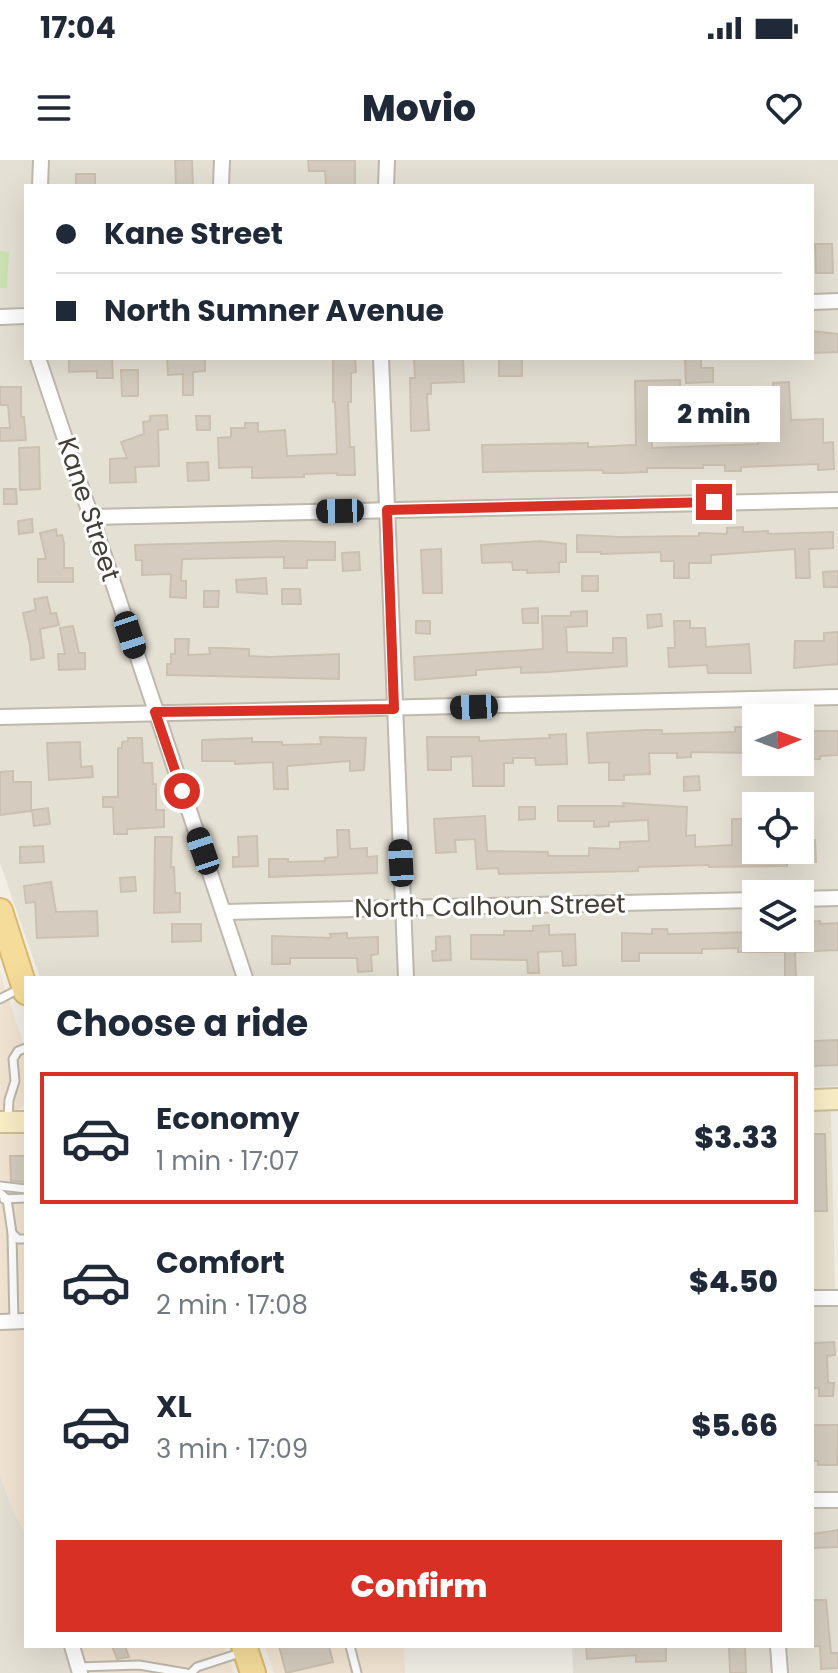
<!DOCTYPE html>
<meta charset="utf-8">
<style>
:root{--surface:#fff;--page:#f6f6f7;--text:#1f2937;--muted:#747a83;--line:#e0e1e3;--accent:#d93025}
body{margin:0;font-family:Poppins,sans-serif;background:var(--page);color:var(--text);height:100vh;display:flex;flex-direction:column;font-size:30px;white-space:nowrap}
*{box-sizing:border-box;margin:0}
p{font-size:26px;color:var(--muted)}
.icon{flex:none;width:44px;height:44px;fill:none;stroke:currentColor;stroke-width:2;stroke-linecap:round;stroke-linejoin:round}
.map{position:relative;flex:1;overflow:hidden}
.side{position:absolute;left:24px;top:816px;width:790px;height:672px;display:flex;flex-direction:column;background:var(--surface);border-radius:0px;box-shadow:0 8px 32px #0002}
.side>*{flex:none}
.banner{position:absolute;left:24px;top:24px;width:790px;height:176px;border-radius:0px;box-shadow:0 8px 32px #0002;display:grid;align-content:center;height:176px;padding:0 32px;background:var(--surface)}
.needle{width:52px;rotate:89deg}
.tools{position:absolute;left:742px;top:544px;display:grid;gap:16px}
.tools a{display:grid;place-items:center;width:72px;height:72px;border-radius:0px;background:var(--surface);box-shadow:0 8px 32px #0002;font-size:40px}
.end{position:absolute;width:36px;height:36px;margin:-18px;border:10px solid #d93025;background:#fff;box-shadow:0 0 0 4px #fff}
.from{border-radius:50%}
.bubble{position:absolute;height:56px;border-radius:0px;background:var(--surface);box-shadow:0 8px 32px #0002;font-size:26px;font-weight:800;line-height:56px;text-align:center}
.car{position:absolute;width:24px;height:48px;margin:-24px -12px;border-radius:10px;box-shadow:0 0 6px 2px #0007;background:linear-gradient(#222 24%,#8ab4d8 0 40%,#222 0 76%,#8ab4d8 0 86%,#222 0)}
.banner b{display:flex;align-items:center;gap:28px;height:76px;font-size:30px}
.banner b+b{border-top:2px solid var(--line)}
.banner i{width:20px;height:20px;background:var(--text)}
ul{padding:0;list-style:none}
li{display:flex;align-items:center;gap:24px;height:132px;margin:0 16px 12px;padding:0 16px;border:4px solid transparent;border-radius:0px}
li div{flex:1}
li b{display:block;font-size:30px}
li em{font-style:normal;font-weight:800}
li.on{border-color:var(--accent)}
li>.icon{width:72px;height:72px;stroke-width:1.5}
h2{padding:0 32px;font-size:36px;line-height:96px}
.button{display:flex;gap:16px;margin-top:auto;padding:16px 32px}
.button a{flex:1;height:92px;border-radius:0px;background:var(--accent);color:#fff;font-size:32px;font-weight:800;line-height:92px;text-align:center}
.status{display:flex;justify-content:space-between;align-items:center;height:56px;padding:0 40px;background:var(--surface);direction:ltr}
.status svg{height:22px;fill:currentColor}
header{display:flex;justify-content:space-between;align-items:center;height:104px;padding:0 32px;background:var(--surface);font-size:36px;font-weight:800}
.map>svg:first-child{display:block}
</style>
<div class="status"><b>17:04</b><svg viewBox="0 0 49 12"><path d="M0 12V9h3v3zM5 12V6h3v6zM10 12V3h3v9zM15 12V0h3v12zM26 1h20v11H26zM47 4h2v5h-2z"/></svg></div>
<header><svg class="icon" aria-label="menu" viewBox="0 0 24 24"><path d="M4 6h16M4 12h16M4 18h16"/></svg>Movio<svg class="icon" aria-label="heart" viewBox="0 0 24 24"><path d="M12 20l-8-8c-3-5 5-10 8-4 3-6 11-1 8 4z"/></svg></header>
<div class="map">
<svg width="838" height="1513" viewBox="0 0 838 1513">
<rect width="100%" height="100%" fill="#f1eee6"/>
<!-- residential -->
<g fill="#e5e0d4" fill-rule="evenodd">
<path d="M0,0H838V926L812,927V818H40L0,703ZM26,26H812V198H26ZM756,558H800V602H756ZM756,646H800V690H756ZM756,734H800V778H756Z"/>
<path d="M838,1130V1513H573L572,1486H812V1131Z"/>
<path d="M0,1315L12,1348L26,1375V1486H81L90,1513H0Z"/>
</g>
<!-- commercial -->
<g fill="#f2e4d2">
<path d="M0,813L26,892V944L17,950H0Z"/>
<path d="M25,972H26V1375L12,1348L0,1315V973Z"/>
<path d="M81,1486H225L234,1513H90Z"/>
<path d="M265,1486H404L405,1513H274Z"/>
</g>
<!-- education -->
<path fill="#e9e2d0" d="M812,951H831L835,1130L812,1131Z"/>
<!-- green -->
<path fill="#cce2b1" d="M0,91L9,92L7,128H0Z"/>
<!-- building -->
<g fill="#d5ccbf" stroke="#ccc1b0" stroke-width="2">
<path d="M175,0H192L193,26H176Z"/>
<path d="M308,0H355V26H326L325,11H309Z"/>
<rect x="76" y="14" width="19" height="12"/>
<path d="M815,84H832L833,113H816Z"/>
<path d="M812,171L838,174V192L812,193Z"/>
<path d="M69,198H112L113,218H97V211L69,212Z"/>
<path d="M167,198H205V211L193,212V235H183V214L168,215Z"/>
<path d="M333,198H355L356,212L351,213V242H348L350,287H354L355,315H337V313L304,314V317L252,318V307L219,308L218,278L231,277V268H245V263H258V272L285,270L287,296L337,294L335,242H333Z"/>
<path d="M414,198H463L464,222L431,223V234H427L429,270L411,271L410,218H415Z"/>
<rect x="499" y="198" width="23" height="18"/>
<path d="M685,198H701V208H713V222L686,223Z"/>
<path d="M121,210H138V236H122Z"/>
<path d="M680,220V245L742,244V257L681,259V267L651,268L652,288L758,284L757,259L778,258V237H774L773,223L789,222L791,260L823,259V283L833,282L834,309L818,310V304L741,307V311H725V305H703V308H647V312L620,313H603V310L483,312L482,285L588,283V287L636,285L635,221Z"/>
<path d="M0,227H21V257H24L26,280L0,281V268H10L8,245H0Z"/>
<path d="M167,255L168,269L158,270L159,306L135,307L136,322L110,323V299L127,298L121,282L144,274L143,262L150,261V256Z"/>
<path d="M196,256H210V270H197Z"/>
<path d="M39,287L40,329L20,330L19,288Z"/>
<path d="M208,302L209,320L188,321L187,303Z"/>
<path d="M4,329H16L17,344H4Z"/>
<path d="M32,359L33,372L19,374L18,361Z"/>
<path d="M743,367V372L768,371V374L833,372V388L809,389L810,418H796L795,389L711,395V403H689V418H674V401H661V392L601,394V392H577V375L620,377L699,376V373L727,374V368Z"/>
<path d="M56,369L57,376L62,375L64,383V408H73V422H38V399H46L40,373Z"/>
<path d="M282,381L335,382V400H307V408H284V397L182,399L181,421H186V438L170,437L171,414L142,415V400H136L135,385Z"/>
<path d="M540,381L566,384V402H559V412L527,413V410H513L512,402L482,403L481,385Z"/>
<path d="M441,389L442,433H423L421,390Z"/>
<path d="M359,392L360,410L343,411L342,393Z"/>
<path d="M838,411V427H824L823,412Z"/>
<rect x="582" y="416" width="16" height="15"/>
<path d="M266,418L267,434L237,432L236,420Z"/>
<path d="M282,429H300L301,444H282Z"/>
<path d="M204,431H219L218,447H204Z"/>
<path d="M47,437L51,454L56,453L59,465L40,469L44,498L31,500L30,485L23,453L36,450L34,439Z"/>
<path d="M538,448V463H523L522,449Z"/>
<path d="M587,451V466L566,467L567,492L613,493V478H626L627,506L549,512L521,513V507L476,510V515L415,520L414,497L543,489L542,456H571V452Z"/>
<path d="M661,454L662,466L648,468L647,455Z"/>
<path d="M416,461H430V474L416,473Z"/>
<path d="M674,461H690V468H705L706,487L749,484L751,513H708L707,505L669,507L668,488H675Z"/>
<path d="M73,466L79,493H85V509L59,510L58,494H65L60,468Z"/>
<path d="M838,472V504L794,508L795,481H824V473Z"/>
<path d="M175,479H189L188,495L210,494L209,488H220L249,489V496L270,497L339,494V519L167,515V504H171V494H175Z"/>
<path d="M735,567H752V593L691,592V597L677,598V593H649L650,614L624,615V620H609V602L589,603L587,573L647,570H662V574L735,572Z"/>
<path d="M800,571H838V595L820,596V599H800Z"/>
<path d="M566,574L567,604L536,605L535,598H513V603H504V626H473L472,596L451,597V610H428L427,577H479V581L550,578L549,575Z"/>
<path d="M320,577L366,578L364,610L350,611V601L287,606L288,629H274L273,602L235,604V601H202V580L252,578V582H282V585L321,584Z"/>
<path d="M128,578H142L143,603H152L153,624H156V650H164V667L127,669V674H114L113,647H103V637H118V588H122V582L128,581Z"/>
<path d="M80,582L81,607L92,606L93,617L49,620L47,583Z"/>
<path d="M13,611V622H31V651L0,655V612Z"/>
<path d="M699,616L700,630L684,631V617Z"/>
<path d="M623,643L687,647L686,676L695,675V687L732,685V659H749V691L800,690V680H815L816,702L787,703V706L709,707V705L638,707V711L499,714L498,708L477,709L475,679L455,680L456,692L436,693L434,659L485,656L487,691L548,692V696H589V688L620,689V682L649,681L648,660L609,662V666L594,667V661H558V646H624Z"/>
<path d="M519,647H535V659L519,660Z"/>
<path d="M48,648L50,664L34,666L32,650Z"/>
<path d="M337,670H349L350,689L367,688V697L377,696V713L269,717V699H288V702L325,701V698L338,697Z"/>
<path d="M257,676L258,706L233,707V697H239L238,677Z"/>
<path d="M155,677H172L171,707H174L175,733H180V752L154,753Z"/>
<path d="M43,686L44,702L20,703V687Z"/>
<path d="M135,717L136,731L121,732L120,718Z"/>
<path d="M51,722L56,752L97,751L98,776L37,778L35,742L26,743L24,726Z"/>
<path d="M820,761V764L838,763V790L795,792L796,817H785V792H738V788L702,789V793H639V801H622V773L652,774V769H667L668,774L756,772V778H805L804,762Z"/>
<path d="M172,764H201V781L172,782Z"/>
<path d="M549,765V775L575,774L576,805L563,806L562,791L538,792L539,813H528L527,800L471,799V775H504V771H533V766Z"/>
<path d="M347,773V778L378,777V794L371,795L372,811L358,812L357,798H290V804H272V776L331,778L330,774Z"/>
<path d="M450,776L451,800L433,801L432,791H436V777Z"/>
<path d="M838,880V905L812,906V881Z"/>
<path d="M812,974H825L827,1051H812Z"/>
<path d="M10,996H26V1022L11,1021Z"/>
<path d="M834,1182L835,1195L827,1196L828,1223H834L833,1236H819V1228H812V1183Z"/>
<path d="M812,1265H838L837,1305H818V1301H812Z"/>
<path d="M838,1370V1387L812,1388V1374Z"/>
<path d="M812,1440H826L831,1493H838V1508L821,1509L820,1486H812Z"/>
<path d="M112,1486H125L129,1497L117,1499Z"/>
<path d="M279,1486H329L333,1502L286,1513Z"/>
<path d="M586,1486H666V1501L636,1502V1495L587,1499Z"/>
<path d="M729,1486H745L746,1513H730Z"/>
</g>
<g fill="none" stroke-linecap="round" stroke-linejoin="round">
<defs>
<g id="lane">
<path d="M0,839L19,829"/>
<path d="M8,958L9,940L15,921L13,899L18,891L26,888"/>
<path d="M0,1026L26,1029"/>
<path d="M0,1033L7,1039L12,1073L18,1079H26"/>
<path d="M4,1039L26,1038"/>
<path d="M12,1073L14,1161"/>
<path d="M350,1486L357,1513"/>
<path d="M78,1507L139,1505L186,1513"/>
<path d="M191,1513L197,1507L240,1493"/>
</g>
<g id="street">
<path d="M40,26L41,0"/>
<path d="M221,26L222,0"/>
<path d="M386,26L387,0"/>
<path d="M812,142L838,141"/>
<path d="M0,157L26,156"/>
<path d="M38,198L245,818"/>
<path d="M381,198L406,818"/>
<path d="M92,357L838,340"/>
<path d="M0,557L838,537"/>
<path d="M800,739L838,738"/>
<path d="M224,752L756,740"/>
<path d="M812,1138H838"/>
<path d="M0,1162L26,1161"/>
<path d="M812,1340H838"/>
<path d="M72,1486L80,1513"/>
<path d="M778,1486L780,1513"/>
</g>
<g id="secondary">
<path d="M812,940L838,939"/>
<path d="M0,962H26"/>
</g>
<g id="primary">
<path d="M0,751L26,832"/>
<path d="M244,1486L253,1513"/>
</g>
</defs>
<!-- lane casing -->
<use href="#lane" stroke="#bfb8ac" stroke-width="11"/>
<!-- street casing -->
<use href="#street" stroke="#bfb8ac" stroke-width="18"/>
<!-- secondary casing -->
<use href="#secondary" stroke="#cdc098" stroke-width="24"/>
<!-- primary casing -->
<use href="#primary" stroke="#d9b96c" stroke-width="28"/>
<!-- lane -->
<use href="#lane" stroke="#fff" stroke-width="7"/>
<!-- street -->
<use href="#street" stroke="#fff" stroke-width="14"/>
<!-- secondary -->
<use href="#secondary" stroke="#faeec7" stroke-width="20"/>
<!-- primary -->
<use href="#primary" stroke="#f5dc9a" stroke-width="24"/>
</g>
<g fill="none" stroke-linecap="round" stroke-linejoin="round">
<!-- route -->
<path stroke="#d93025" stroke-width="10" d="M182,631L155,552L394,549L387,350L714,342"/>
</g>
<g text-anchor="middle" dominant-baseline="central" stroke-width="6" stroke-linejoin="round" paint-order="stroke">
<!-- street labels -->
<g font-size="26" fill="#433e36" stroke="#fff">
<text transform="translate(89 349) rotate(72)">Kane Street</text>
<text transform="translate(490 746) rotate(-1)">North Calhoun Street</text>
</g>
</g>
</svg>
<div class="tools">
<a><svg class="needle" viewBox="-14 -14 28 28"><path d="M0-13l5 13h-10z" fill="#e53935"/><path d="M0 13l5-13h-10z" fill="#747a83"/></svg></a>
<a><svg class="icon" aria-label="locate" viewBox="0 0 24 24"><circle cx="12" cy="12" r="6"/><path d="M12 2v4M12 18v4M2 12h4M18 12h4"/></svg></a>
<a><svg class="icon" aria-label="layers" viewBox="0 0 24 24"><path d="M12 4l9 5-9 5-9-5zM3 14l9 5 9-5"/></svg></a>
</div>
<i class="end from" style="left:182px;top:631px"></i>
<i class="end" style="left:714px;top:342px"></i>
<div class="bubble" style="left:648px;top:226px;width:132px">2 min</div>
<i class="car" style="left:340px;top:351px;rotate:269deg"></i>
<i class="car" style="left:130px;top:475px;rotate:162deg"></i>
<i class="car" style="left:474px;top:547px;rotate:268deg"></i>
<i class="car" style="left:203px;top:691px;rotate:341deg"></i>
<i class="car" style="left:401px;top:703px;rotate:357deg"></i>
<div class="banner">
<b><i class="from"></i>Kane Street</b>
<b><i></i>North Sumner Avenue</b>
</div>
<section class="side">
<h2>Choose a ride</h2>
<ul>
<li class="on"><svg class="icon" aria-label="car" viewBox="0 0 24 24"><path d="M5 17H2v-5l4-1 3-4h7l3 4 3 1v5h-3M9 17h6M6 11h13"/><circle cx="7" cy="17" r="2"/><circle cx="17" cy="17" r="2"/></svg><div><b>Economy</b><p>1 min · 17:07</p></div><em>$3.33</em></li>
<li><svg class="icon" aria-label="car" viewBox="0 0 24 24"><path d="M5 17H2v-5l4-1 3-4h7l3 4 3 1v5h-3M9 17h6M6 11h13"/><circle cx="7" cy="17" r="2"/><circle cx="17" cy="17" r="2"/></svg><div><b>Comfort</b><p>2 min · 17:08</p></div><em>$4.50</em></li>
<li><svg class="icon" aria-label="car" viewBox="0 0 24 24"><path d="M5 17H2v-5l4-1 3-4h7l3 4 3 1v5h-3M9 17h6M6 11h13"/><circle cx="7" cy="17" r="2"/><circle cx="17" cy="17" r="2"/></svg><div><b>XL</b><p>3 min · 17:09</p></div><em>$5.66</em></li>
</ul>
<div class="button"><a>Confirm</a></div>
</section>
</div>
